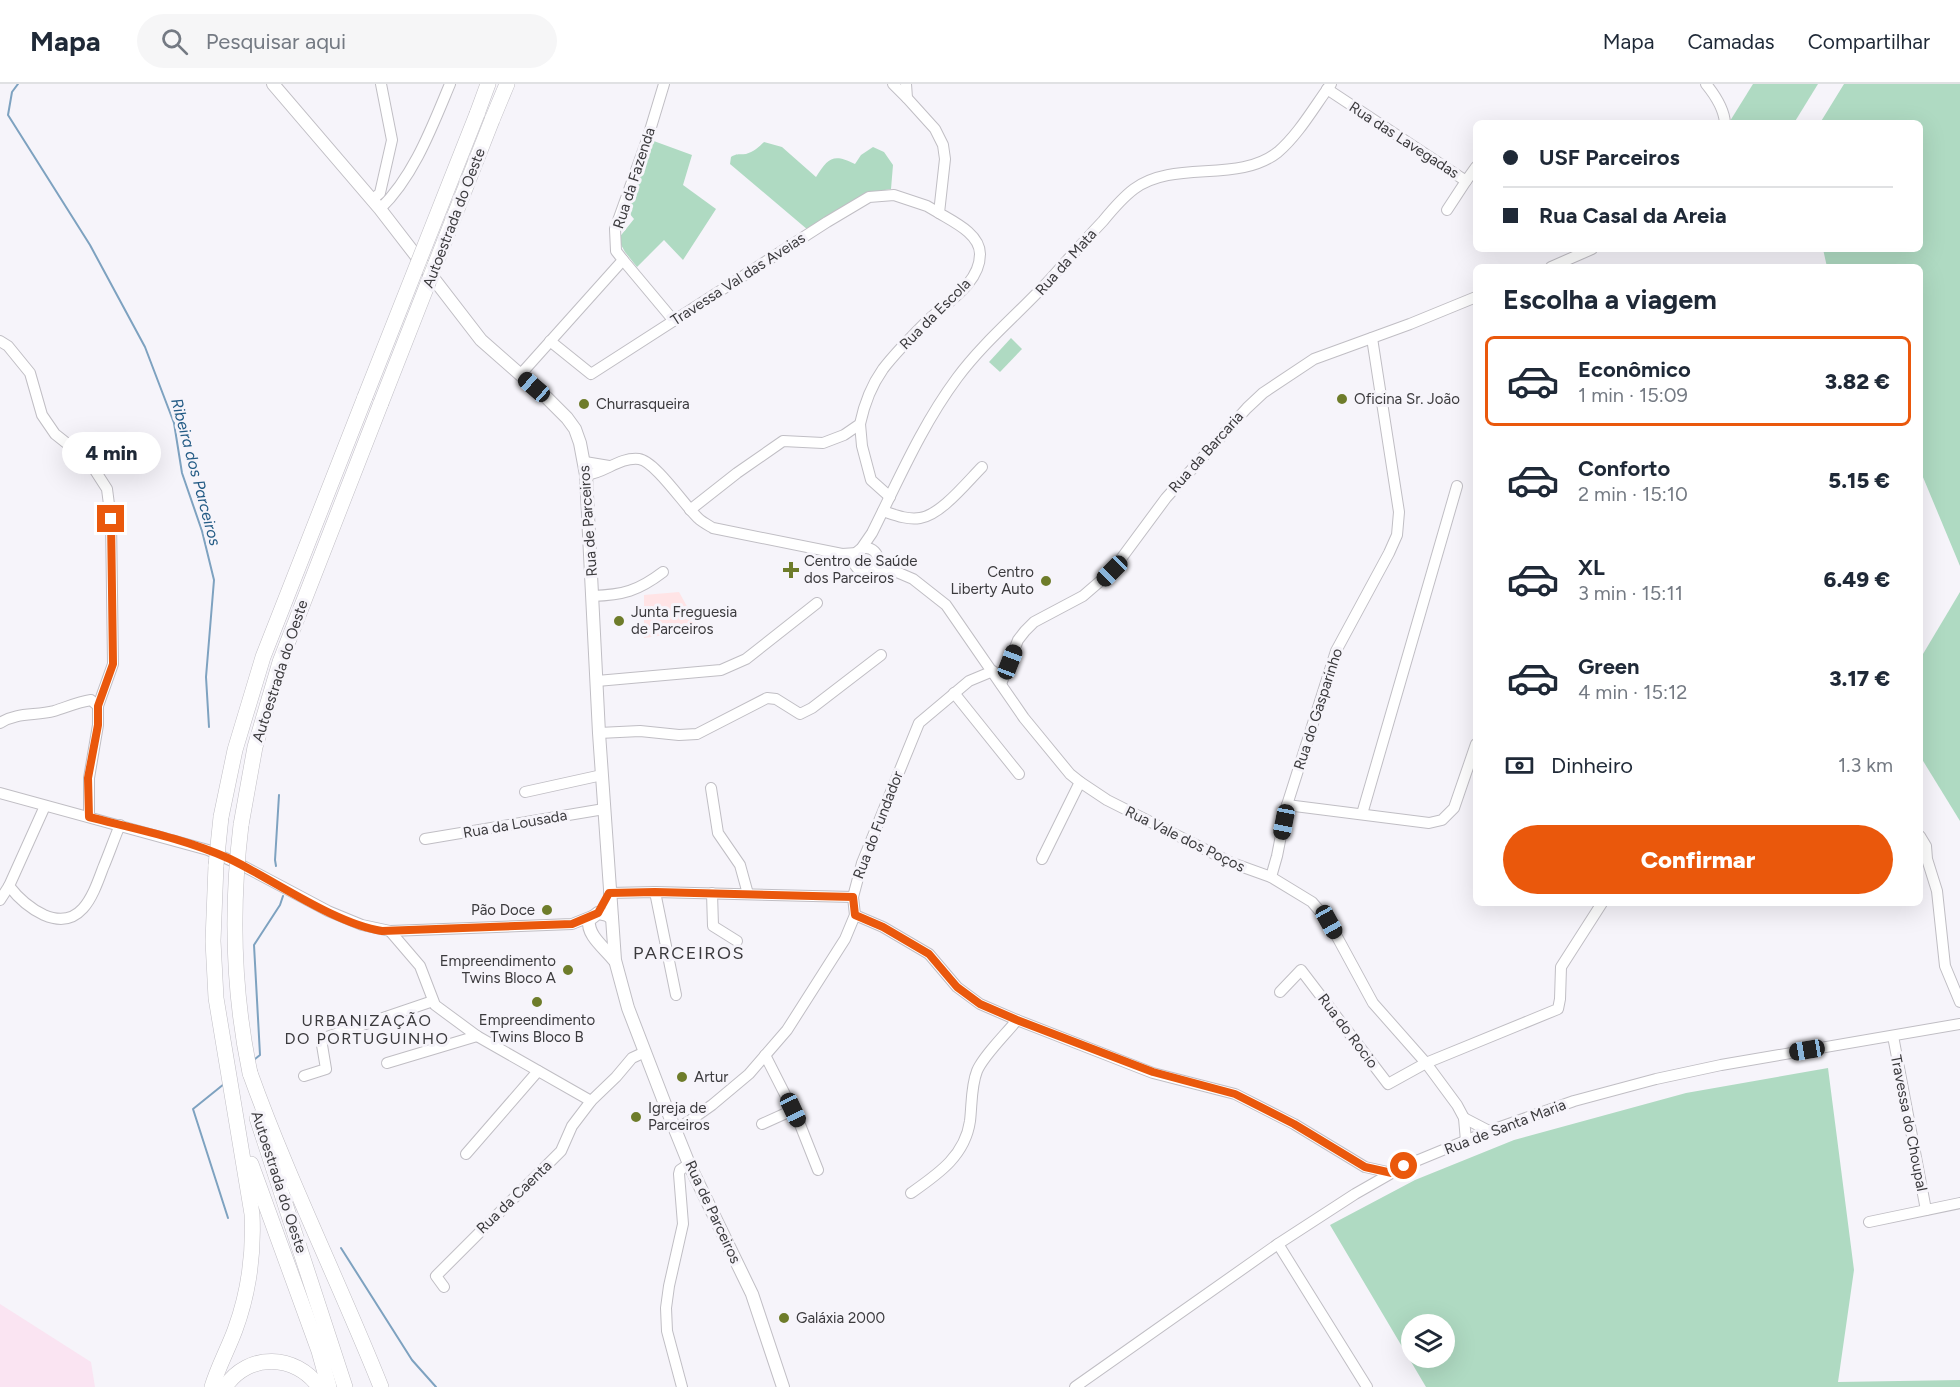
<!DOCTYPE html>
<html lang="pt">
<meta charset="utf-8">
<style>
:root{--surface:#fff;--page:#f6f6f7;--text:#1f2937;--muted:#747a83;--line:#e0e1e3;--accent:#ea580c}
body{margin:0;font-family:Figtree,sans-serif;background:var(--page);color:var(--text);height:100vh;display:flex;flex-direction:column;font-size:22px;white-space:nowrap}
*{box-sizing:border-box;margin:0}
p{font-size:20px;color:var(--muted)}
.icon{flex:none;width:33px;height:33px;fill:none;stroke:currentColor;stroke-width:2;stroke-linecap:round;stroke-linejoin:round}
.map{position:relative;flex:1;overflow:hidden}
.side{position:absolute;left:1473px;top:180px;width:450px;height:642px;display:flex;flex-direction:column;background:var(--surface);border-radius:9px;box-shadow:0 6px 24px #0002}
.side>*{flex:none}
.hud{position:absolute;left:1473px;top:36px;width:450px;height:132px;border-radius:9px;box-shadow:0 6px 24px #0002;display:grid;align-content:center;height:132px;padding:0 30px;background:var(--surface)}
.tools{position:absolute;left:1401px;top:1230px;display:grid;gap:12px}
.tools a{display:grid;place-items:center;width:54px;height:54px;border-radius:50%;background:var(--surface);box-shadow:0 6px 24px #0002;font-size:30px}
.end{position:absolute;width:27px;height:27px;margin:-14px;border:8px solid #ea580c;background:#fff;box-shadow:0 0 0 3px #fff}
.from{border-radius:50%}
.bubble{position:absolute;height:42px;border-radius:21px;background:var(--surface);box-shadow:0 6px 24px #0002;font-size:20px;font-weight:800;line-height:42px;text-align:center}
.car{position:absolute;width:18px;height:36px;margin:-18px -9px;border-radius:8px;box-shadow:0 0 4px 2px #0007;background:linear-gradient(#222 24%,#8ab4d8 0 40%,#222 0 76%,#8ab4d8 0 86%,#222 0)}
.hud b{display:flex;align-items:center;gap:21px;height:57px;font-size:22px}
.hud b+b{border-top:2px solid var(--line)}
.hud i{width:15px;height:15px;background:var(--text)}
ul{padding:0;list-style:none}
li{display:flex;align-items:center;gap:18px;height:90px;margin:0 12px 9px;padding:0 18px;border:3px solid transparent;border-radius:9px}
li div{flex:1}
li b{display:block;font-size:22px}
li em{font-style:normal;font-weight:800}
li.active{border-color:var(--accent)}
li>.icon{width:54px;height:54px;stroke-width:1.5}
h2{padding:0 30px;font-size:27px;line-height:72px}
.pay{display:flex;align-items:center;gap:15px;height:66px;padding:0 30px;font-size:22px}
.pay p{margin-inline-start:auto}
.primary-button{display:flex;gap:12px;margin-top:auto;padding:12px 30px}
.primary-button a{flex:1;height:69px;border-radius:36px;background:var(--accent);color:#fff;font-size:24px;font-weight:800;line-height:69px;text-align:center}
header{display:flex;align-items:center;gap:36px;box-sizing:border-box;height:84px;padding:0 30px;background:var(--surface);border-bottom:2px solid var(--line)}
header strong{font-size:28px}
nav{display:flex;gap:33px;margin-inline-start:auto;font-size:21px}
.search{width:420px;height:54px;background:var(--page);display:flex;align-items:center;gap:15px;box-sizing:border-box;padding:0 21px;border-radius:33px;color:var(--muted);font-size:22px}
.map>svg:first-child{display:block}
</style>
<header>
<strong>Mapa</strong>
<div class="search"><svg class="icon" aria-label="search" viewBox="0 0 24 24"><circle cx="10" cy="10" r="6"/><path d="M15 15l6 6"/></svg>Pesquisar aqui</div>
<nav><a>Mapa</a><a>Camadas</a><a>Compartilhar</a></nav>
</header>
<div class="map">
<svg width="1960" height="1303" viewBox="0 0 1960 1303">
<rect width="100%" height="100%" fill="#f6f4fa"/>
<!-- industrial -->
<path fill="#fae4f2" d="M0,1220L91,1278L95,1303H0Z"/>
<!-- education -->
<path fill="#ffe4e6" d="M679,508L700,546L644,554V511Z"/>
<!-- green -->
<g fill="#afdac2" fill-rule="evenodd">
<path d="M1753,0H1818L1794,39L1730,37Z"/>
<path d="M1844,0H1960V482L1920,386V183H1827L1823,165H1920V39H1820Z"/>
<path d="M651,56L692,71L683,101L716,125L683,176L664,156L637,183L625,168L618,155L634,135L625,124Z"/>
<path d="M764,58L782,63L816,93C828,74 833,69 855,80L861,71L873,63L884,68L893,81L891,105L867,109L808,146L730,80L731,73C737,69 740,71 746,70C753,68 759,63 764,58Z"/>
<path d="M1011,254L1022,265L1000,288L989,278Z"/>
<path d="M1960,508V737L1920,672V575Z"/>
<path d="M1828,984L1854,1186L1838,1298L1960,1296V1303H1426L1330,1141L1415,1096L1514,1056L1686,1009ZM1412,1240H1444V1274H1412Z"/>
</g>
<g fill="none" stroke-linecap="round" stroke-linejoin="round">
<!-- stream -->
<g stroke="#7ea2c0" stroke-width="2">
<path d="M18,0L12,8L8,31L90,161L145,263L174,339L182,389L202,447L214,496L206,593L209,643"/>
<path d="M276,782L275,776L279,711"/>
<path d="M255,975L260,971L254,861L280,821L283,812"/>
<path d="M224,1000L193,1025L228,1134"/>
<path d="M341,1164L412,1276L436,1303"/>
</g>
<defs>
<g id="minor">
<path d="M893,0L907,14"/>
<path d="M1706,0C1715,11 1724,24 1725,39"/>
<path d="M1327,5L1466,97L1476,83"/>
<path d="M372,116L380,109L392,56L381,0"/>
<path d="M380,125C414,92 432,43 450,0"/>
<path d="M1447,126L1466,97"/>
<path d="M623,176L674,237"/>
<path d="M1551,183L1592,165"/>
<path d="M0,257L8,262L30,289L42,331L55,350L89,377L107,405L111,436L113,580L98,622V641L89,694V733"/>
<path d="M550,257L591,290L827,138L869,113L894,111L927,122L939,129"/>
<path d="M520,291L623,176L616,167L615,145L648,53L664,0"/>
<path d="M860,340L862,362L871,396L890,413"/>
<path d="M585,378L609,382"/>
<path d="M586,391C605,389 619,373 639,375C655,377 685,422 698,434C702,438 708,441 713,444L842,470L857,469"/>
<path d="M690,426L737,389L783,357L823,359L844,351L860,340C864,321 871,302 883,285C896,268 912,252 927,237C946,219 980,200 980,170C980,150 954,138 939,129L945,75L943,61L935,45L907,14L906,0"/>
<path d="M883,427C895,431 907,436 920,434C941,431 967,398 982,383"/>
<circle cx="866" cy="476" r="12"/>
<path d="M861,465L872,449C898,397 922,341 957,294C985,256 1023,226 1054,191C1070,173 1086,155 1103,137C1112,126 1122,114 1134,105C1175,75 1238,100 1278,68C1299,50 1314,23 1331,0"/>
<path d="M876,483L892,486L913,495L946,521L1024,634L1070,690L1080,698L1107,716L1232,779L1271,793L1312,818L1329,838L1373,919L1426,979L1457,1021L1464,1034L1466,1057"/>
<path d="M592,512C623,511 638,507 663,488"/>
<path d="M597,597L721,586L746,575L817,519"/>
<path d="M1001,600L1018,556L1025,547L1034,538L1083,512L1112,487L1166,414L1247,324L1263,309L1314,275L1410,240L1476,213"/>
<path d="M954,609L1019,690"/>
<path d="M0,639C17,628 36,632 54,627C67,623 78,618 91,616L98,622"/>
<path d="M599,649L640,647L679,651L697,650L767,614L776,615L800,630L812,624L881,571"/>
<path d="M711,704L718,749L740,781L748,810"/>
<path d="M525,708L602,691"/>
<path d="M0,709L208,766L245,783L328,827L362,841L390,847L572,840L592,832"/>
<path d="M1287,721L1429,739L1442,736L1454,724L1476,660"/>
<path d="M45,722L9,802C19,815 29,824 44,831C81,847 93,811 103,784C109,770 114,755 120,741"/>
<path d="M1362,730L1457,402"/>
<path d="M1920,752L1926,762L1927,775L1937,807L1945,882L1960,918"/>
<path d="M425,755L604,725"/>
<path d="M1042,775L1080,698"/>
<path d="M1271,793L1277,772L1287,721L1336,567L1389,469L1397,451L1399,428L1372,254"/>
<path d="M655,808L676,911"/>
<path d="M609,809L655,808L853,813"/>
<path d="M712,809L713,842L737,857"/>
<path d="M0,816L9,802"/>
<path d="M855,831L883,843L929,870L957,903L980,920L1017,936L1153,989L1235,1010L1294,1040L1365,1083L1392,1089"/>
<path d="M390,847L420,882L435,921L477,952L591,1017L616,993L632,974L645,968"/>
<path d="M1280,908L1301,886L1388,1000L1426,979L1558,925L1560,915L1561,883L1602,819"/>
<path d="M1893,952L1926,1126"/>
<path d="M765,971L799,1038L818,1086"/>
<path d="M387,979L477,952"/>
<path d="M304,992L326,985L321,955L433,917"/>
<path d="M1464,1034L1489,1047"/>
<path d="M762,1040L793,1026"/>
<path d="M675,1047L712,1021L749,990L787,946L845,855L855,831L853,813L862,779L919,639L969,597L993,587"/>
<path d="M466,1070L538,987"/>
<path d="M911,1109C938,1090 965,1072 970,1037C972,1020 971,1002 977,987C983,972 1006,950 1017,936"/>
<path d="M1869,1138L1960,1119"/>
<path d="M1278,1160L1367,1303"/>
<path d="M444,1203L436,1192L561,1067L572,1042L591,1017"/>
<path d="M682,1303L667,1247L666,1224L669,1202L683,1140L679,1090L680,1086L689,1080"/>
<path d="M1075,1303L1278,1160L1355,1110L1404,1082L1489,1047L1574,1017L1656,995L1721,981L1960,940"/>
</g>
<g id="major">
<path d="M273,0L380,125L481,256L547,314L567,334L575,345L580,359L586,391L599,649L615,876L628,924L668,1028L689,1080L752,1210L783,1303"/>
<path d="M612,834L607,831L598,829L589,836C587,852 605,864 614,876"/>
</g>
<g id="highway">
<path d="M477,30L488,0"/>
<path d="M492,36L507,0"/>
<path d="M221,733L235,666L263,573L365,313"/>
<path d="M241,741L255,663L280,578L381,319"/>
<path d="M250,989C288,1095 339,1198 381,1303"/>
<path d="M257,1034L345,1303"/>
<path d="M251,1080L319,1267L329,1303"/>
<path d="M212,1303C218,1283 228,1265 235,1246C249,1208 254,1170 252,1130L216,914L213,857L216,781"/>
<path d="M225,1303C248,1268 296,1270 319,1303"/>
</g>
</defs>
<!-- minor casing -->
<use href="#minor" stroke="#c0bec4" stroke-width="12"/>
<!-- major casing -->
<use href="#major" stroke="#c0bec4" stroke-width="14"/>
<!-- highway casing -->
<use href="#highway" stroke="#c0bec4" stroke-width="16"/>
<!-- minor -->
<use href="#minor" stroke="#fff" stroke-width="10"/>
<!-- major -->
<use href="#major" stroke="#fff" stroke-width="12"/>
<!-- highway -->
<use href="#highway" stroke="#fff" stroke-width="15"/>
<defs>
<g id="highway-bridge">
<path d="M365,313L477,30"/>
<path d="M381,319L492,36"/>
<path d="M241,741C231,824 233,908 250,989"/>
<path d="M216,781L221,733"/>
</g>
</defs>
<!-- highway-bridge casing -->
<use href="#highway-bridge" stroke="#c0bec4" stroke-width="16" stroke-linecap="butt"/>
<!-- highway-bridge -->
<use href="#highway-bridge" stroke="#fff" stroke-width="15"/>
</g>
<g fill="none" stroke-linecap="round" stroke-linejoin="round">
<!-- route -->
<path stroke="#ea580c" stroke-width="8" d="M111,435L113,580L98,622V641L88,694L89,733C136,745 186,755 230,775C274,796 335,840 382,847L572,840L598,829L609,809L655,808L853,813L855,831L883,843L929,870L957,903L980,920L1017,936L1153,988L1235,1010L1294,1040L1365,1083L1392,1089L1404,1082"/>
</g>
<!-- markers -->
<g fill="#6e7c2a" stroke="#f6f4fa" stroke-width="2">
<circle cx="1342" cy="315" r="6"/>
<circle cx="584" cy="320" r="6"/>
<path d="M788 477h6v6h6v6h-6v6h-6v-6h-6v-6h6z"/>
<circle cx="1046" cy="497" r="6"/>
<circle cx="619" cy="537" r="6"/>
<circle cx="547" cy="826" r="6"/>
<circle cx="568" cy="886" r="6"/>
<circle cx="537" cy="918" r="6"/>
<circle cx="682" cy="993" r="6"/>
<circle cx="636" cy="1033" r="6"/>
<circle cx="784" cy="1234" r="6"/>
</g>
<g text-anchor="middle" dominant-baseline="central" stroke-width="6" stroke-linejoin="round" paint-order="stroke">
<!-- street labels -->
<g font-size="15" fill="#3b3a3d" stroke="#f6f4fa">
<text transform="translate(1404 56) rotate(33)">Rua das Lavegadas</text>
<text transform="translate(634 94) rotate(-72)">Rua da Fazenda</text>
<text transform="translate(454 134) rotate(-69)">Autoestrada do Oeste</text>
<text transform="translate(1066 178) rotate(-48)">Rua da Mata</text>
<text transform="translate(738 195) rotate(-33)">Travessa Val das Aveias</text>
<text transform="translate(935 230) rotate(-45)">Rua da Escola</text>
<text transform="translate(1206 368) rotate(-48)">Rua da Barcaria</text>
<text transform="translate(588 437) rotate(-94)">Rua de Parceiros</text>
<text transform="translate(280 587) rotate(-72)">Autoestrada do Oeste</text>
<text transform="translate(1318 625) rotate(-72)">Rua do Gasparinho</text>
<text transform="translate(515 740) rotate(-10)">Rua da Lousada</text>
<text transform="translate(878 741) rotate(-69)">Rua do Fundador</text>
<text transform="translate(1185 755) rotate(26)">Rua Vale dos Poços</text>
<text transform="translate(1348 947) rotate(53)">Rua do Rocio</text>
<text transform="translate(1909 1039) rotate(79)">Travessa do Choupal</text>
<text transform="translate(1505 1043) rotate(-21)">Rua de Santa Maria</text>
<text transform="translate(279 1098) rotate(72)">Autoestrada do Oeste</text>
<text transform="translate(514 1113) rotate(-44)">Rua da Caenta</text>
<text transform="translate(713 1128) rotate(65)">Rua de Parceiros</text>
</g>
<!-- poi labels -->
<g font-size="15" fill="#3b3a3d" stroke="#f6f4fa" text-anchor="start">
<text x="1354" y="315">Oficina Sr. João</text>
<text x="596" y="320">Churrasqueira</text>
<text x="804" y="477">Centro de Saúde<tspan x="804" dy="17">dos Parceiros</tspan></text>
<text x="1034" y="488" text-anchor="end">Centro<tspan x="1034" dy="17">Liberty Auto</tspan></text>
<text x="631" y="528">Junta Freguesia<tspan x="631" dy="17">de Parceiros</tspan></text>
<text x="535" y="826" text-anchor="end">Pão Doce</text>
<text x="556" y="877" text-anchor="end">Empreendimento<tspan x="556" dy="17">Twins Bloco A</tspan></text>
<text x="537" y="936" text-anchor="middle">Empreendimento<tspan x="537" dy="17">Twins Bloco B</tspan></text>
<text x="694" y="993">Artur</text>
<text x="648" y="1024">Igreja de<tspan x="648" dy="17">Parceiros</tspan></text>
<text x="796" y="1234">Galáxia 2000</text>
</g>
<!-- water labels -->
<g font-size="16" font-style="italic" fill="#235b85" stroke="#f6f4fa">
<text transform="translate(196 388) rotate(75)">Ribeira dos Parceiros</text>
</g>
<!-- neighbourhood labels -->
<g font-size="16" letter-spacing="1.5" fill="#3b3a3d" stroke="#f6f4fa">
<text x="367" y="936">URBANIZAÇÃO<tspan x="367" dy="18">DO PORTUGUINHO</tspan></text>
</g>
<!-- quarter labels -->
<g font-size="18" letter-spacing="1.5" fill="#3b3a3d" stroke="#f6f4fa">
<text x="689" y="869">PARCEIROS</text>
</g>
</g>
</svg>
<div class="tools">
<a><svg class="icon" aria-label="layers" viewBox="0 0 24 24"><path d="M12 4l9 5-9 5-9-5zM3 14l9 5 9-5"/></svg></a>
</div>
<i class="end from" style="left:1404px;top:1082px"></i>
<i class="end" style="left:111px;top:435px"></i>
<div class="bubble" style="left:62px;top:348px;width:99px">4 min</div>
<i class="car" style="left:534px;top:303px;rotate:311deg"></i>
<i class="car" style="left:1112px;top:487px;rotate:225deg"></i>
<i class="car" style="left:1010px;top:578px;rotate:21deg"></i>
<i class="car" style="left:1284px;top:738px;rotate:191deg"></i>
<i class="car" style="left:1329px;top:838px;rotate:151deg"></i>
<i class="car" style="left:1807px;top:966px;rotate:260deg"></i>
<i class="car" style="left:793px;top:1026px;rotate:155deg"></i>
<div class="hud">
<b><i class="from"></i>USF Parceiros</b>
<b><i></i>Rua Casal da Areia</b>
</div>
<section class="side">
<h2>Escolha a viagem</h2>
<ul>
<li class="active"><svg class="icon" aria-label="car" viewBox="0 0 24 24"><path d="M5 17H2v-5l4-1 3-4h7l3 4 3 1v5h-3M9 17h6M6 11h13"/><circle cx="7" cy="17" r="2"/><circle cx="17" cy="17" r="2"/></svg><div><b>Econômico</b><p>1 min · 15:09</p></div><em>3.82 €</em></li>
<li><svg class="icon" aria-label="car" viewBox="0 0 24 24"><path d="M5 17H2v-5l4-1 3-4h7l3 4 3 1v5h-3M9 17h6M6 11h13"/><circle cx="7" cy="17" r="2"/><circle cx="17" cy="17" r="2"/></svg><div><b>Conforto</b><p>2 min · 15:10</p></div><em>5.15 €</em></li>
<li><svg class="icon" aria-label="car" viewBox="0 0 24 24"><path d="M5 17H2v-5l4-1 3-4h7l3 4 3 1v5h-3M9 17h6M6 11h13"/><circle cx="7" cy="17" r="2"/><circle cx="17" cy="17" r="2"/></svg><div><b>XL</b><p>3 min · 15:11</p></div><em>6.49 €</em></li>
<li><svg class="icon" aria-label="car" viewBox="0 0 24 24"><path d="M5 17H2v-5l4-1 3-4h7l3 4 3 1v5h-3M9 17h6M6 11h13"/><circle cx="7" cy="17" r="2"/><circle cx="17" cy="17" r="2"/></svg><div><b>Green</b><p>4 min · 15:12</p></div><em>3.17 €</em></li>
</ul>
<div class="pay"><svg class="icon" aria-label="cash" viewBox="0 0 24 24"><path d="M3 7h18v10H3z"/><circle cx="12" cy="12" r="2"/></svg>Dinheiro<p>1.3 km</p></div>
<div class="primary-button"><a>Confirmar</a></div>
</section>
</div>
